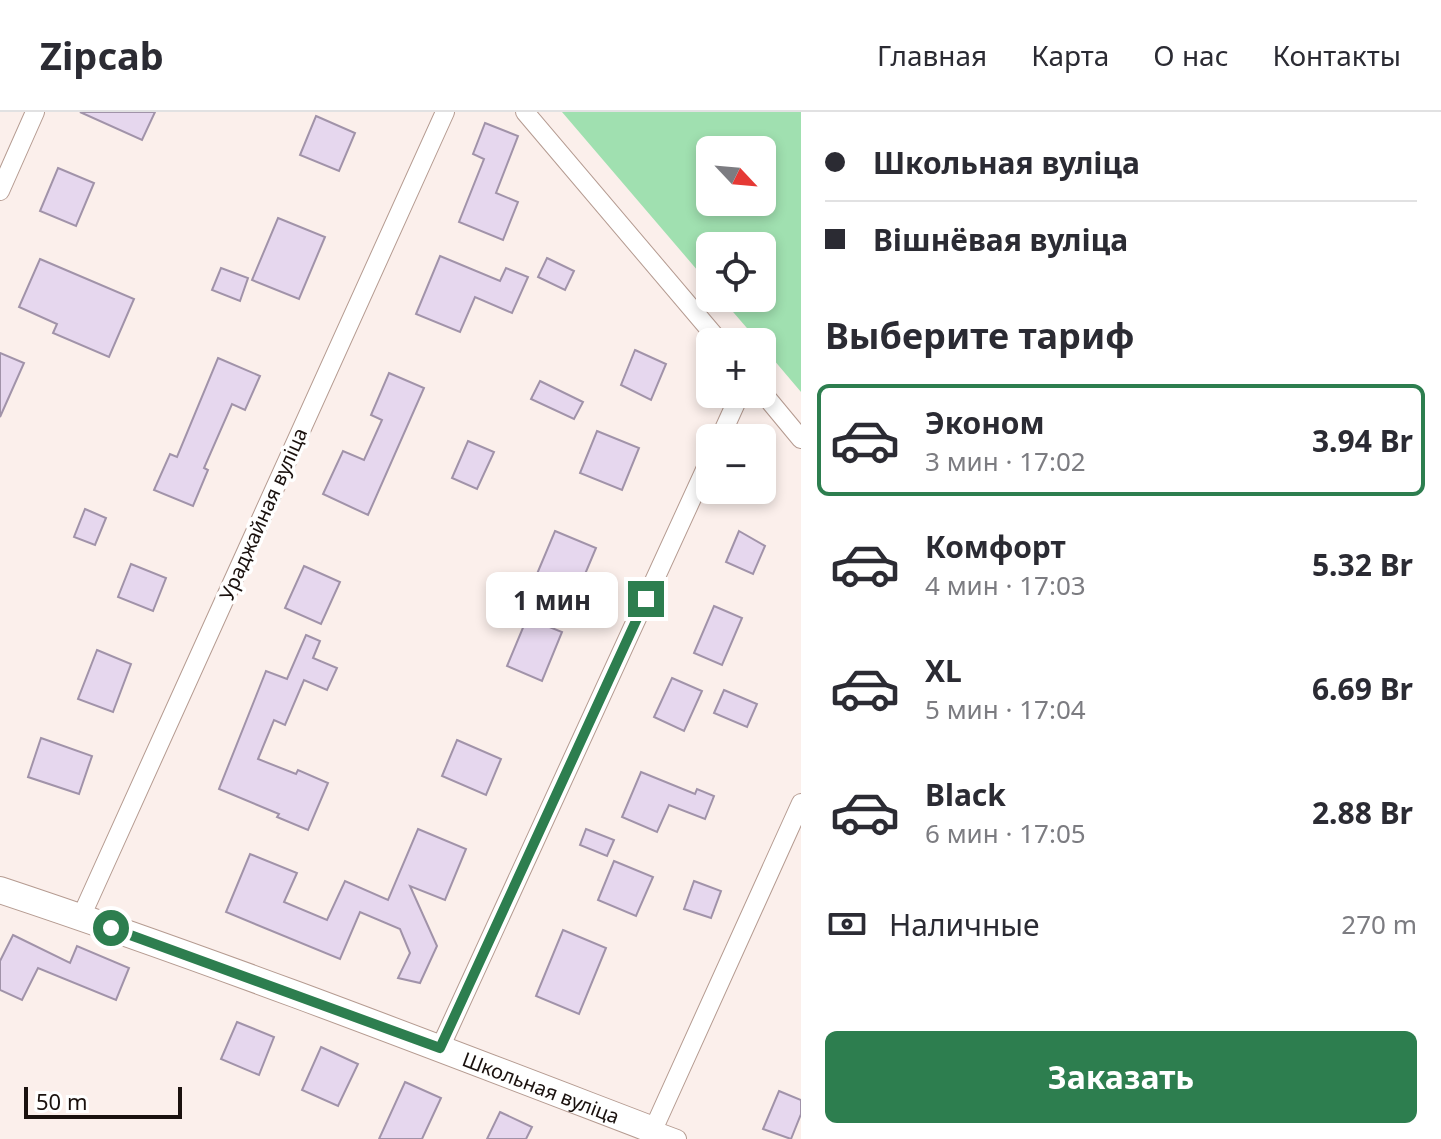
<!DOCTYPE html>
<html lang="ru">
<meta charset="utf-8">
<style>
:root{--surface:#fff;--page:#f2f2f3;--text:#2b2b33;--muted:#7c7c81;--line:#e1e1e2;--accent:#2d7e4f}
body{margin:0;font-family:"Noto Sans",sans-serif;background:var(--page);color:var(--text);height:100vh;display:flex;flex-direction:column;font-size:30px;white-space:nowrap}
*{box-sizing:border-box;margin:0}
p{font-size:26px;color:var(--muted)}
.icon{flex:none;width:44px;height:44px;fill:none;stroke:currentColor;stroke-width:2;stroke-linecap:round;stroke-linejoin:round}
.map{position:relative;flex:1;overflow:hidden}
.drawer{display:flex;flex-direction:column;background:var(--surface);width:640px}
.drawer>*{flex:none}
.banner{display:grid;align-content:center;height:176px;padding:0 24px;background:var(--surface)}
.needle{width:52px;rotate:116deg}
.buttons{position:absolute;left:696px;top:24px;display:grid;gap:16px}
.buttons a{display:grid;place-items:center;width:80px;height:80px;border-radius:12px;background:var(--surface);box-shadow:0 4px 12px #0003;font-size:40px}
.scale{position:absolute;left:24px;bottom:20px;width:158px;box-sizing:border-box;padding-left:8px;border:4px solid #1a110e;border-top:0;font-size:22px;line-height:28px;white-space:nowrap;color:#1a110e;-webkit-text-stroke:6px #fff;paint-order:stroke}
.end{position:absolute;width:36px;height:36px;margin:-18px;border:10px solid #2d7e4f;background:#fff;box-shadow:0 0 0 4px #fff}
.from{border-radius:50%}
.bubble{position:absolute;height:56px;border-radius:12px;background:var(--surface);box-shadow:0 4px 12px #0003;font-size:26px;font-weight:700;line-height:56px;text-align:center}
.banner b{display:flex;align-items:center;gap:28px;height:76px;font-size:30px}
.banner b+b{border-top:2px solid var(--line)}
.banner i{width:20px;height:20px;background:var(--text)}
ul{padding:0;list-style:none}
li{display:flex;align-items:center;gap:24px;height:112px;margin:0 16px 12px;padding:0 8px;border:4px solid transparent;border-radius:12px}
li div{flex:1}
li b{display:block;font-size:30px}
li em{font-style:normal;font-weight:700}
li.current{border-color:var(--accent)}
li>.icon{width:72px;height:72px;stroke-width:1.5}
h2{padding:0 24px;font-size:36px;line-height:96px}
.pay{display:flex;align-items:center;gap:20px;height:88px;padding:0 24px;font-size:30px}
.pay p{margin-inline-start:auto}
.action{display:flex;gap:16px;margin-top:auto;padding:16px 24px}
.action a{flex:1;height:92px;border-radius:12px;background:var(--accent);color:#fff;font-size:32px;font-weight:700;line-height:92px;text-align:center}
header{display:flex;align-items:center;gap:48px;box-sizing:border-box;height:112px;padding:0 40px;background:var(--surface);border-bottom:2px solid var(--line)}
header strong{font-size:38px}
nav{display:flex;gap:44px;margin-inline-start:auto;font-size:28px}
main{display:flex;flex:1;min-height:0}
.map>svg:first-child{display:block}
</style>
<header>
<strong>Zipcab</strong>
<nav><a>Главная</a><a>Карта</a><a>О нас</a><a>Контакты</a></nav>
</header>
<main>
<div class="map">
<svg width="801" height="1027" viewBox="0 0 801 1027">
<rect width="100%" height="100%" fill="#fbefeb"/>
<!-- grass -->
<path fill="#a0e0b0" fill-rule="evenodd" d="M562,0H801V280L762,234V230H759L721,186H762V134H710V173ZM710,38H762V90H710Z"/>
<!-- building -->
<g fill="#e6d7ee" stroke="#a193a9" stroke-width="2">
<path d="M80,0H155L142,28Z"/>
<path d="M316,4L355,21L339,59L300,43Z"/>
<path d="M485,11L518,24L496,81L518,90L503,128L459,110L484,47L473,42Z"/>
<path d="M58,56L94,71L76,114L40,99Z"/>
<path d="M278,106L325,125L299,187L252,168Z"/>
<path d="M440,144L500,169L506,156L528,165L512,201L475,185L460,220L416,202Z"/>
<path d="M547,146L574,159L565,178L538,165Z"/>
<path d="M40,147L134,187L109,245L53,221L57,212L19,195Z"/>
<path d="M221,156L248,166L240,189L212,178Z"/>
<path d="M635,238L666,252L651,288L621,273Z"/>
<path d="M0,241L24,251L0,305Z"/>
<path d="M218,246L260,264L245,298L232,292L204,356L208,358L193,394L154,378L170,342L177,345Z"/>
<path d="M389,261L424,276L368,403L323,382L343,339L364,348L382,308L371,303Z"/>
<path d="M540,269L583,290L574,307L531,287Z"/>
<path d="M597,319L639,336L622,378L580,361Z"/>
<path d="M468,329L494,340L477,377L452,366Z"/>
<path d="M85,397L106,406L95,433L74,425Z"/>
<path d="M555,419L596,436L575,486L534,469Z"/>
<path d="M739,419L765,434L753,462L726,450Z"/>
<path d="M131,452L166,466L153,499L118,485Z"/>
<path d="M304,454L340,470L321,512L285,496Z"/>
<path d="M714,494L742,506L722,553L694,541Z"/>
<path d="M527,506L562,520L542,569L507,554Z"/>
<path d="M306,523L320,529L313,546L337,556L327,578L304,568L285,613L274,608L258,647L296,662L298,658L328,671L308,718L277,705L279,702L219,677L266,559L287,567Z"/>
<path d="M97,538L131,552L113,600L78,587Z"/>
<path d="M672,566L702,579L684,619L654,605Z"/>
<path d="M724,578L757,592L747,615L714,601Z"/>
<path d="M41,626L92,644L79,682L28,665Z"/>
<path d="M457,628L501,647L486,683L442,664Z"/>
<path d="M641,660L695,682L697,677L714,684L705,707L669,693L657,720L622,705Z"/>
<path d="M418,717L466,737L445,788L410,774L437,834L420,871L398,866L410,841L400,817L360,800L340,847L226,800L250,742L297,761L284,790L327,808L345,769L388,788Z"/>
<path d="M586,717L614,728L607,744L580,733Z"/>
<path d="M614,749L653,765L636,804L598,788Z"/>
<path d="M694,769L721,779L711,806L684,797Z"/>
<path d="M563,818L606,836L579,902L536,884Z"/>
<path d="M13,823L70,851L77,834L129,856L116,888L38,856L22,888L0,878V849Z"/>
<path d="M237,910L274,925L259,963L221,947Z"/>
<path d="M321,935L358,952L338,994L302,978Z"/>
<path d="M405,970L441,986L422,1027H379Z"/>
<path d="M779,979L801,988V1002L791,1027L763,1017Z"/>
<path d="M500,1000L532,1015L526,1027H487Z"/>
</g>
<g fill="none" stroke-linecap="round" stroke-linejoin="round">
<defs>
<g id="street">
<path d="M525,0L720,230"/>
<path d="M0,79L35,0"/>
<path d="M762,280L801,327"/>
<path d="M720,326L740,282"/>
<path d="M81,805L445,0"/>
<path d="M440,936L710,347"/>
<path d="M677,1027L653,1018L801,691"/>
</g>
<g id="secondary">
<path id="s1" d="M0,778C220,851 436,935 653,1018"/>
</g>
</defs>
<!-- street casing -->
<use href="#street" stroke="#b59b91" stroke-width="20"/>
<!-- secondary casing -->
<use href="#secondary" stroke="#b59b91" stroke-width="28"/>
<!-- street -->
<use href="#street" stroke="#fff" stroke-width="18"/>
<!-- secondary -->
<use href="#secondary" stroke="#fff" stroke-width="26"/>
</g>
<g fill="none" stroke-linecap="round" stroke-linejoin="round">
<!-- route -->
<path stroke="#2d7e4f" stroke-width="10" d="M111,816L440,936L646,487"/>
</g>
<g text-anchor="middle" dominant-baseline="central" stroke-width="7" stroke-linejoin="round" paint-order="stroke">
<!-- street labels -->
<g font-size="20" fill="#1a110e" stroke="#fff">
<text transform="translate(263 402) rotate(-66)">Ураджайная вуліца</text>
<text stroke="none"><textPath href="#s1" startOffset="576">Школьная вуліца</textPath></text>
</g>
</g>
</svg>
<div class="buttons">
<a><svg class="needle" viewBox="-14 -14 28 28"><path d="M0-13l5 13h-10z" fill="#e53935"/><path d="M0 13l5-13h-10z" fill="#7c7c81"/></svg></a>
<a><svg class="icon" aria-label="locate" viewBox="0 0 24 24"><circle cx="12" cy="12" r="6"/><path d="M12 2v4M12 18v4M2 12h4M18 12h4"/></svg></a>
<a>+</a>
<a>−</a>
</div>
<div class="scale">50 m</div>
<i class="end from" style="left:111px;top:816px"></i>
<i class="end" style="left:646px;top:487px"></i>
<div class="bubble" style="left:486px;top:460px;width:132px">1 мин</div>
</div>
<section class="drawer">
<div class="banner">
<b><i class="from"></i>Школьная вуліца</b>
<b><i></i>Вішнёвая вуліца</b>
</div>
<h2>Выберите тариф</h2>
<ul>
<li class="current"><svg class="icon" aria-label="car" viewBox="0 0 24 24"><path d="M5 17H2v-5l4-1 3-4h7l3 4 3 1v5h-3M9 17h6M6 11h13"/><circle cx="7" cy="17" r="2"/><circle cx="17" cy="17" r="2"/></svg><div><b>Эконом</b><p>3 мин · 17:02</p></div><em>3.94 Br</em></li>
<li><svg class="icon" aria-label="car" viewBox="0 0 24 24"><path d="M5 17H2v-5l4-1 3-4h7l3 4 3 1v5h-3M9 17h6M6 11h13"/><circle cx="7" cy="17" r="2"/><circle cx="17" cy="17" r="2"/></svg><div><b>Комфорт</b><p>4 мин · 17:03</p></div><em>5.32 Br</em></li>
<li><svg class="icon" aria-label="car" viewBox="0 0 24 24"><path d="M5 17H2v-5l4-1 3-4h7l3 4 3 1v5h-3M9 17h6M6 11h13"/><circle cx="7" cy="17" r="2"/><circle cx="17" cy="17" r="2"/></svg><div><b>XL</b><p>5 мин · 17:04</p></div><em>6.69 Br</em></li>
<li><svg class="icon" aria-label="car" viewBox="0 0 24 24"><path d="M5 17H2v-5l4-1 3-4h7l3 4 3 1v5h-3M9 17h6M6 11h13"/><circle cx="7" cy="17" r="2"/><circle cx="17" cy="17" r="2"/></svg><div><b>Black</b><p>6 мин · 17:05</p></div><em>2.88 Br</em></li>
</ul>
<div class="pay"><svg class="icon" aria-label="cash" viewBox="0 0 24 24"><path d="M3 7h18v10H3z"/><circle cx="12" cy="12" r="2"/></svg>Наличные<p>270 m</p></div>
<div class="action"><a>Заказать</a></div>
</section>
</main>
